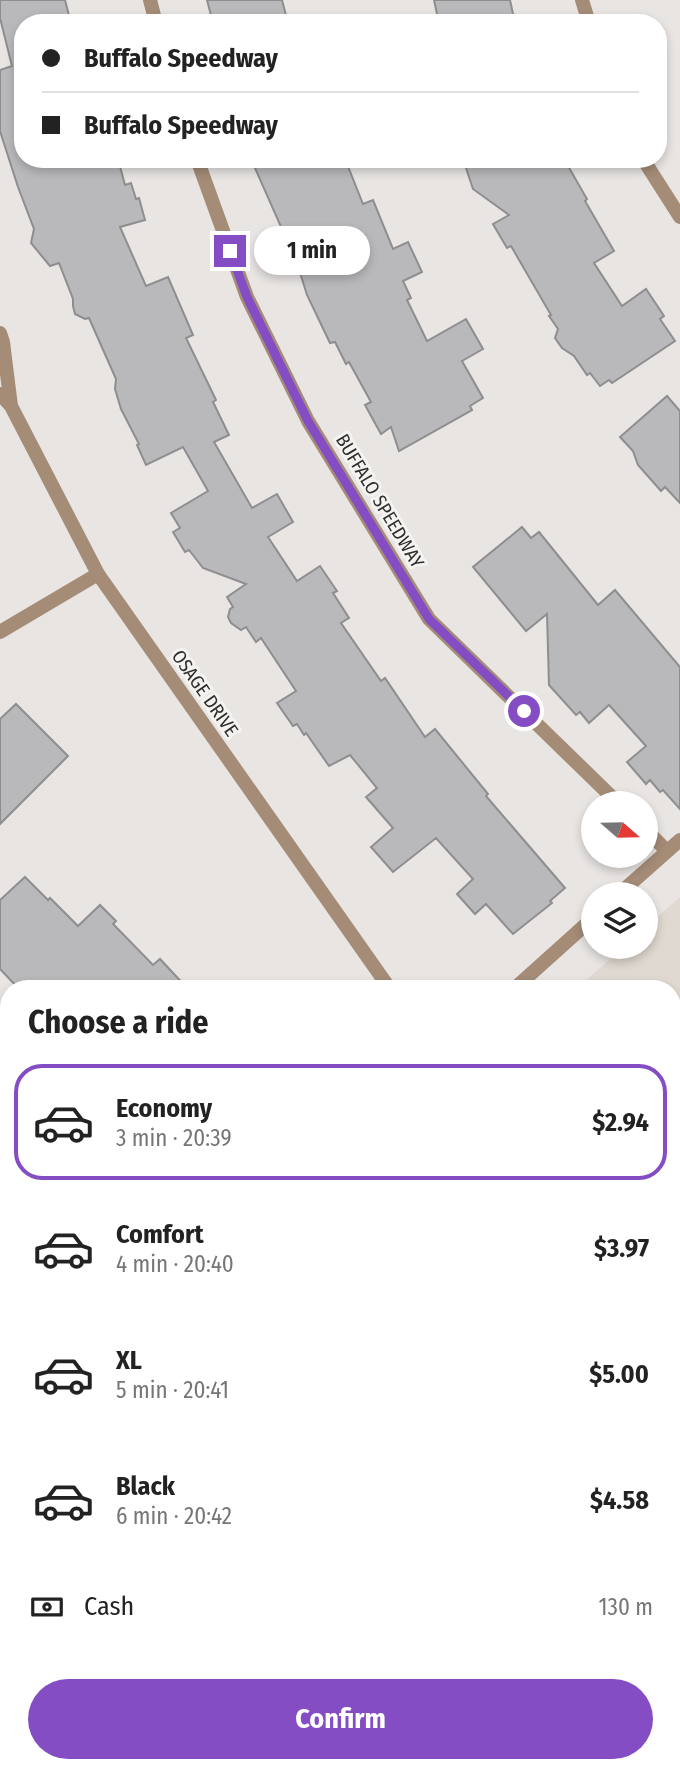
<!DOCTYPE html>
<meta charset="utf-8">
<style>
:root{--surface:#fff;--page:#f2f2f2;--text:#222;--muted:#767676;--line:#e0e0e0;--accent:#844dc4}
body{margin:0;font-family:"Fira Sans Condensed",sans-serif;background:var(--page);color:var(--text);height:100vh;display:flex;flex-direction:column;font-size:26px;white-space:nowrap}
*{box-sizing:border-box;margin:0}
p{font-size:23px;color:var(--muted)}
.icon{flex:none;width:38px;height:38px;fill:none;stroke:currentColor;stroke-width:2;stroke-linecap:round;stroke-linejoin:round}
.map{position:relative;flex:1;overflow:hidden}
.side{position:absolute;left:0px;top:980px;width:681px;height:793px;display:flex;flex-direction:column;background:var(--surface);border-radius:28px 28px 0 0;box-shadow:0 4px 10px #0003}
.side>*{flex:none}
.guide{position:absolute;left:14px;top:14px;width:653px;height:154px;border-radius:28px;box-shadow:0 4px 10px #0003;display:grid;align-content:center;height:154px;padding:0 28px;background:var(--surface)}
.needle{width:46px;rotate:110deg}
.fabs{position:absolute;left:581px;top:791px;display:grid;gap:14px}
.fabs a{display:grid;place-items:center;width:77px;height:77px;border-radius:50%;background:var(--surface);box-shadow:0 4px 10px #0003;font-size:35px}
.end{position:absolute;width:32px;height:32px;margin:-16px;border:9px solid #844dc4;background:#fff;box-shadow:0 0 0 4px #fff}
.from{border-radius:50%}
.bubble{position:absolute;height:49px;border-radius:24px;background:var(--surface);box-shadow:0 4px 10px #0003;font-size:23px;font-weight:700;line-height:49px;text-align:center}
.guide b{display:flex;align-items:center;gap:24px;height:66px;font-size:26px}
.guide b+b{border-top:2px solid var(--line)}
.guide i{width:18px;height:18px;background:var(--text)}
ul{padding:0;list-style:none}
li{display:flex;align-items:center;gap:21px;height:116px;margin:0 14px 10px;padding:0 14px;border:4px solid transparent;border-radius:28px}
li div{flex:1}
li b{display:block;font-size:26px}
li em{font-style:normal;font-weight:700}
li.current{border-color:var(--accent)}
li>.icon{width:63px;height:63px;stroke-width:1.5}
h2{padding:0 28px;font-size:32px;line-height:84px}
.pay{display:flex;align-items:center;gap:18px;height:77px;padding:0 28px;font-size:26px}
.pay p{margin-inline-start:auto}
.action{display:flex;gap:14px;margin-top:auto;padding:14px 28px}
.action a{flex:1;height:80px;border-radius:42px;background:var(--accent);color:#fff;font-size:28px;font-weight:700;line-height:80px;text-align:center}
.map>svg:first-child{display:block}
</style>
<div class="map">
<svg width="680" height="1772" viewBox="0 0 680 1772">
<rect width="100%" height="100%" fill="#e8e5e3"/>
<!-- built -->
<path fill="#e0d9d1" d="M680,897V1217L672,1208V989H576L624,947H646V927Z"/>
<!-- green -->
<path fill="#e2be9d" d="M27,1764H102L110,1772H17Z"/>
<g fill="none" stroke-linecap="round" stroke-linejoin="round">
<!-- stream -->
<g stroke="#b27e4b" stroke-width="9">
<path d="M672,1128L677,1123L680,1116"/>
<path d="M198,1772L204,1764"/>
</g>
</g>
<!-- building -->
<g fill="#b9b8bb" stroke="#8e8d90" stroke-width="2">
<path d="M0,0H65L71,23H23V159H118L125,185L131,183L136,199L139,198L145,220L120,227L146,286L168,277L193,335L186,338L216,400L213,402L229,435L214,442L252,508L277,494L293,522L268,537L297,581L320,566L337,591L333,593L349,618L341,623L381,681L385,678L425,737L435,729L488,794L486,796L565,888L550,901L552,903L513,934L486,904L475,914L457,894L473,879L436,838L393,872L371,847L393,828L366,797L377,788L350,755L329,766L306,733L304,735L297,724L293,726L277,703L296,691L261,638L256,642L246,627L241,630L231,623L228,617L230,609L233,607L227,597L246,584L203,568L189,550L185,552L173,532L180,528L171,513L208,491L183,447L146,465L137,445L139,444L121,409L115,389L116,379L89,318L85,319L75,314L73,306V299L59,263L50,266L31,243L34,229L18,187L0,131V70L12,66L0,18Z"/>
<path d="M207,0H282L288,23H213Z"/>
<path d="M434,0H510L515,23H439Z"/>
<path d="M251,159H345L363,204L373,200L393,249L408,242L422,272L403,281L411,298L407,300L427,341L466,319L483,349L462,361L483,398L470,406L472,410L399,451L391,427L381,434L365,405L371,402L349,362L346,364L335,342L330,343L307,295L297,263Z"/>
<path d="M463,159H564L587,199L585,201L614,251L594,263L622,306L646,289L664,316L660,319L675,341L612,383L609,380L600,386L590,373L587,375L574,356L562,348L555,338L558,329L549,316L551,315L511,246L507,248L493,224L509,215L473,189Z"/>
<path d="M667,396L680,411V503L665,487L661,491L638,465L633,451L620,437Z"/>
<path d="M522,527L531,538L539,532L598,605L615,590L680,667V809L663,790L660,792L650,780L646,784L627,762L646,746L609,705L589,723L580,712L576,715L549,685L547,614L526,631L473,567Z"/>
<path d="M16,704L68,756L0,824V719Z"/>
<path d="M25,877L48,900L50,898L78,926L100,905L116,921L113,924L153,965L160,959L188,989H19L0,969V900Z"/>
</g>
<g fill="none" stroke-linecap="round" stroke-linejoin="round">
<!-- minor -->
<g stroke="#a48c77" stroke-width="14">
<path d="M150,0L156,23"/>
<path d="M582,0L589,23"/>
<path d="M197,159L247,297L308,421L429,619L618,803"/>
<path d="M643,159L680,217"/>
<path d="M0,632L98,574"/>
<path d="M646,830L667,851"/>
<path d="M619,894L680,840"/>
<path d="M514,989L593,918"/>
<path d="M0,1056L9,1064"/>
<path d="M0,1091L9,1077"/>
<path d="M0,1732L9,1723"/>
<path d="M160,1764L170,1772"/>
</g>
<!-- tertiary -->
<g stroke="#a48c77" stroke-width="14">
<path d="M0,333L3,342L11,406"/>
<path d="M0,394L11,406L98,574L390,989"/>
<path d="M672,1310L680,1317"/>
<path d="M672,1340L680,1356"/>
</g>
</g>
<g fill="none" stroke-linecap="round" stroke-linejoin="round">
<!-- route -->
<path stroke="#844dc4" stroke-width="9" d="M230,251L247,297L308,421L429,619L524,711"/>
</g>
<g text-anchor="middle" dominant-baseline="central" stroke-width="6" stroke-linejoin="round" paint-order="stroke">
<!-- street labels -->
<g font-size="19" fill="#2f2e2d" stroke="#f5f3f0">
<text transform="translate(380 501) rotate(59)">BUFFALO SPEEDWAY</text>
<text transform="translate(205 693) rotate(55)">OSAGE DRIVE</text>
</g>
</g>
</svg>
<div class="fabs">
<a><svg class="needle" viewBox="-14 -14 28 28"><path d="M0-13l5 13h-10z" fill="#e53935"/><path d="M0 13l5-13h-10z" fill="#767676"/></svg></a>
<a><svg class="icon" aria-label="layers" viewBox="0 0 24 24"><path d="M12 4l9 5-9 5-9-5zM3 14l9 5 9-5"/></svg></a>
</div>
<i class="end from" style="left:524px;top:711px"></i>
<i class="end" style="left:230px;top:251px"></i>
<div class="bubble" style="left:254px;top:226px;width:116px">1 min</div>
<div class="guide">
<b><i class="from"></i>Buffalo Speedway</b>
<b><i></i>Buffalo Speedway</b>
</div>
<section class="side">
<h2>Choose a ride</h2>
<ul>
<li class="current"><svg class="icon" aria-label="car" viewBox="0 0 24 24"><path d="M5 17H2v-5l4-1 3-4h7l3 4 3 1v5h-3M9 17h6M6 11h13"/><circle cx="7" cy="17" r="2"/><circle cx="17" cy="17" r="2"/></svg><div><b>Economy</b><p>3 min · 20:39</p></div><em>$2.94</em></li>
<li><svg class="icon" aria-label="car" viewBox="0 0 24 24"><path d="M5 17H2v-5l4-1 3-4h7l3 4 3 1v5h-3M9 17h6M6 11h13"/><circle cx="7" cy="17" r="2"/><circle cx="17" cy="17" r="2"/></svg><div><b>Comfort</b><p>4 min · 20:40</p></div><em>$3.97</em></li>
<li><svg class="icon" aria-label="car" viewBox="0 0 24 24"><path d="M5 17H2v-5l4-1 3-4h7l3 4 3 1v5h-3M9 17h6M6 11h13"/><circle cx="7" cy="17" r="2"/><circle cx="17" cy="17" r="2"/></svg><div><b>XL</b><p>5 min · 20:41</p></div><em>$5.00</em></li>
<li><svg class="icon" aria-label="car" viewBox="0 0 24 24"><path d="M5 17H2v-5l4-1 3-4h7l3 4 3 1v5h-3M9 17h6M6 11h13"/><circle cx="7" cy="17" r="2"/><circle cx="17" cy="17" r="2"/></svg><div><b>Black</b><p>6 min · 20:42</p></div><em>$4.58</em></li>
</ul>
<div class="pay"><svg class="icon" aria-label="cash" viewBox="0 0 24 24"><path d="M3 7h18v10H3z"/><circle cx="12" cy="12" r="2"/></svg>Cash<p>130 m</p></div>
<div class="action"><a>Confirm</a></div>
</section>
</div>
